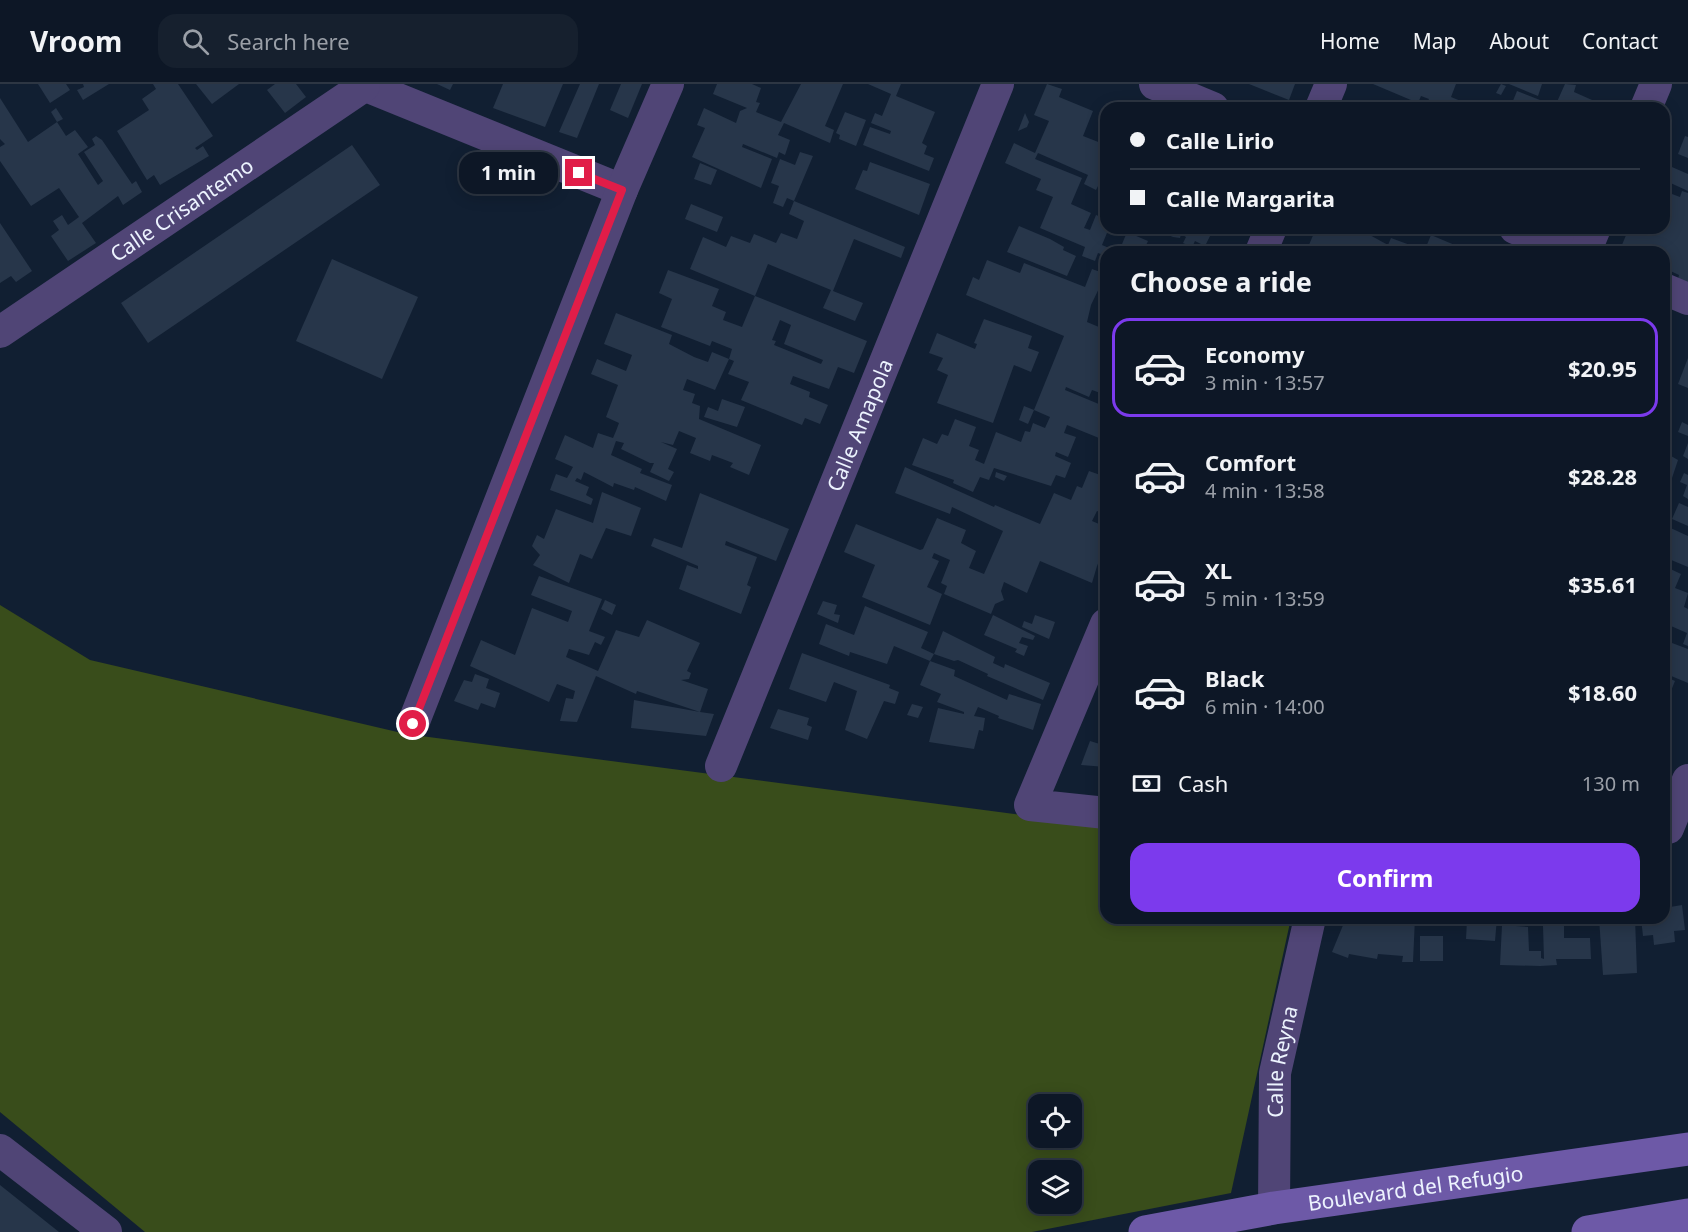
<!DOCTYPE html>
<meta charset="utf-8">
<style>
:root{--surface:#0d1726;--page:#16202e;--text:#f1f3f6;--muted:#9a9fa7;--line:#2d3643;--accent:#7c3aed}
body{margin:0;font-family:"Noto Sans",sans-serif;background:var(--page);color:var(--text);height:100vh;display:flex;flex-direction:column;font-size:22px;white-space:nowrap}
*{box-sizing:border-box;margin:0}
p{font-size:20px;color:var(--muted)}
.icon{flex:none;width:33px;height:33px;fill:none;stroke:currentColor;stroke-width:2;stroke-linecap:round;stroke-linejoin:round}
.map{position:relative;flex:1;overflow:hidden}
.side{position:absolute;left:1100px;top:162px;width:570px;height:678px;display:flex;flex-direction:column;background:var(--surface);border-radius:18px;box-shadow:0 3px 15px #0003,0 0 0 2px var(--line)}
.side>*{flex:none}
.banner{position:absolute;left:1100px;top:18px;width:570px;height:132px;border-radius:18px;box-shadow:0 3px 15px #0003,0 0 0 2px var(--line);display:grid;align-content:center;height:132px;padding:0 30px;background:var(--surface)}
.fabs{position:absolute;left:1028px;top:1010px;display:grid;gap:12px}
.fabs a{display:grid;place-items:center;width:54px;height:54px;border-radius:12px;background:var(--surface);box-shadow:0 3px 15px #0003,0 0 0 2px var(--line);font-size:30px}
.end{position:absolute;width:27px;height:27px;margin:-14px;border:8px solid #e11d48;background:#fff;box-shadow:0 0 0 3px #fff}
.from{border-radius:50%}
.bubble{position:absolute;height:42px;border-radius:18px;background:var(--surface);box-shadow:0 3px 15px #0003,0 0 0 2px var(--line);font-size:20px;font-weight:700;line-height:42px;text-align:center}
.banner b{display:flex;align-items:center;gap:21px;height:57px;font-size:22px}
.banner b+b{border-top:2px solid var(--line)}
.banner i{width:15px;height:15px;background:var(--text)}
ul{padding:0;list-style:none}
li{display:flex;align-items:center;gap:18px;height:99px;margin:0 12px 9px;padding:0 18px;border:3px solid transparent;border-radius:18px}
li div{flex:1}
li b{display:block;font-size:22px}
li em{font-style:normal;font-weight:700}
li.active{border-color:var(--accent)}
li>.icon{width:54px;height:54px;stroke-width:1.5}
h2{padding:0 30px;font-size:27px;line-height:72px}
.pay{display:flex;align-items:center;gap:15px;height:66px;padding:0 30px;font-size:22px}
.pay p{margin-inline-start:auto}
.cta{display:flex;gap:12px;margin-top:auto;padding:12px 30px}
.cta a{flex:1;height:69px;border-radius:18px;background:var(--accent);color:#fff;font-size:24px;font-weight:700;line-height:69px;text-align:center}
header{display:flex;align-items:center;gap:36px;box-sizing:border-box;height:84px;padding:0 30px;background:var(--surface);border-bottom:2px solid var(--line)}
header strong{font-size:28px}
nav{display:flex;gap:33px;margin-inline-start:auto;font-size:21px}
.search{width:420px;height:54px;background:var(--page);display:flex;align-items:center;gap:15px;box-sizing:border-box;padding:0 21px;border-radius:18px;color:var(--muted);font-size:22px}
.map>svg:first-child{display:block}
</style>
<header>
<strong>Vroom</strong>
<div class="search"><svg class="icon" aria-label="search" viewBox="0 0 24 24"><circle cx="10" cy="10" r="6"/><path d="M15 15l6 6"/></svg>Search here</div>
<nav><a>Home</a><a>Map</a><a>About</a><a>Contact</a></nav>
</header>
<div class="map">
<svg width="1688" height="1148" viewBox="0 0 1688 1148">
<rect width="100%" height="100%" fill="#111f32"/>
<!-- green -->
<path fill="#394d1b" fill-rule="evenodd" d="M0,521L90,576L406,650L1105,742L1106,834H1291L1231,1109L1032,1148H145L0,1028ZM1038,1020H1071V1053H1038ZM1038,1086H1071V1119H1038Z"/>
<!-- building -->
<g fill="#27364a" fill-rule="evenodd">
<path d="M38,0H66L70,6L50,19Z"/>
<path d="M83,0H109L83,16L77,6L84,3Z"/>
<path d="M153,0H178L213,52L195,64L197,66L203,62L209,72L160,101L154,91L147,96L117,47L149,26L142,15L156,5Z"/>
<path d="M196,0H239L212,20Z"/>
<path d="M275,0H296L306,13L285,29L267,6Z"/>
<path d="M437,0H453L450,6Z"/>
<path d="M503,0H563L545,43L493,24Z"/>
<path d="M580,0H599L577,54L559,48Z"/>
<path d="M621,0H642L628,34L610,26Z"/>
<path d="M717,0H752L761,4L756,18L760,19L756,28L781,38L801,0H843L825,42L834,46L830,59L784,39L778,51L790,56L785,71L779,68L777,74L743,60L742,63L772,75L761,104L692,73L705,44L697,41L704,24L736,39L740,27L747,24L713,10Z"/>
<path d="M868,0H901L896,12L935,28L922,59L927,62L924,70L934,74L929,87L863,61L870,43L890,50L891,47L871,39L875,29L882,32L891,10Z"/>
<path d="M1047,0L1062,5L1059,13L1093,27L1083,52L1106,61V98L1101,96L1096,106L1084,100L1088,91L1038,69L1035,75L1082,94L1071,120L1091,129L1084,144L1090,146L1096,131L1106,135V144H1109L1102,161L1109,164L1107,168L1106,172L1098,169L1095,177L1082,172L1085,163L1040,144L1053,113L1036,106L1041,95L1005,79L1014,59L1035,69L1049,37L1034,31Z"/>
<path d="M1249,0H1295L1289,16Z"/>
<path d="M1373,0H1456L1451,13L1478,24H1425L1429,15L1421,12L1418,19Z"/>
<path d="M1501,0L1506,2L1501,11L1496,9Z"/>
<path d="M1509,0H1542L1538,12Z"/>
<path d="M1565,0L1576,1L1574,8L1610,24H1551L1553,19L1556,20Z"/>
<path d="M1517,7L1545,18L1542,24H1510Z"/>
<path d="M0,14L28,58L57,38L66,52L75,46L88,63L78,70L98,101L103,97L84,68L95,61L92,55L96,52L102,56L132,100L136,97L142,108L123,121L118,112L82,139L96,159L68,177L51,152L59,146L53,137L62,131L68,141L79,133L59,104L31,122L0,77V63L5,60L0,55Z"/>
<path d="M1374,19L1387,24H1372Z"/>
<path d="M56,24L63,35L57,38L51,28Z"/>
<path d="M845,28L866,36L856,62L839,55L840,51L836,49Z"/>
<path d="M1025,29L1029,38L1027,43L1018,47Z"/>
<path d="M1685,52L1688,53V74L1678,70Z"/>
<path d="M352,61L380,101L148,259L121,219Z"/>
<path d="M800,68L813,72L794,117L787,114L783,123L773,119L779,102L771,99L780,75L795,81Z"/>
<path d="M870,78L930,100L919,131L855,105L863,86L867,87Z"/>
<path d="M700,79L717,86L711,101L694,95Z"/>
<path d="M1665,80L1688,90V107L1664,96Z"/>
<path d="M1106,102V118L1101,117Z"/>
<path d="M1664,107L1680,113L1682,107L1688,109V199L1678,195L1679,191L1664,184V168H1619L1629,144H1664Z"/>
<path d="M794,117L905,163L901,174L854,155L833,207L863,219L855,237L823,224L831,206L768,180L755,212L867,257L854,289L838,283L829,305L793,292L790,300L810,308L809,313L828,321L820,340L805,334L802,341L741,316L749,298L728,290L734,277L729,275L732,265L712,257L710,262L661,243L672,215L659,209L668,186L719,205L712,222L726,228L723,236L742,243L755,212L690,185L703,153L726,163L731,152L750,159L754,150L776,159L781,149L797,155L804,137L789,130ZM780,236L791,241L784,260L823,276L821,280L774,261L776,257L772,256Z"/>
<path d="M691,120L723,133L717,148L685,135Z"/>
<path d="M0,139L32,187L16,198L11,192L0,199Z"/>
<path d="M1019,142L1050,155L1064,163L1063,166L1076,172L1067,192L1007,168Z"/>
<path d="M1152,144H1204L1212,148L1205,162L1195,157L1192,163L1183,159L1186,153L1181,150L1180,154L1173,153Z"/>
<path d="M1301,144H1357L1388,161L1391,154L1410,161L1407,168H1306L1314,149Z"/>
<path d="M1127,148L1148,157L1143,168H1128L1120,165Z"/>
<path d="M1431,151L1457,162L1455,168H1424Z"/>
<path d="M1158,163L1171,168H1156Z"/>
<path d="M332,175L418,213L382,295L296,257Z"/>
<path d="M987,176L1020,189L1024,179L1085,203L1092,185L1106,190L1091,221L1087,238L1106,246V311L1092,306L1089,313L1066,303L1065,306L1106,323V339L1099,354L1067,341L1064,349L1076,353L1068,373L1056,368L1055,372L1071,379L1065,394L1056,391L1051,402L994,384L989,396L980,393L973,408L953,399L954,396L912,381L923,354L937,360L942,350L948,352L955,335L976,343L969,362L979,366L975,376L984,380L996,348L1021,358L1025,347L1030,348L1033,339L1045,344L1050,333L1034,326L1028,340L1019,336L1024,322L1034,326L1064,252L966,211L973,193L979,196Z"/>
<path d="M616,229L672,251L669,260L694,273L708,278L712,268L729,275L715,306L687,295L683,306L695,310L692,319L700,322L699,335L761,361L749,391L730,383L733,379L712,371L710,377L690,369L696,354L679,347L673,361L661,358L677,365L668,385L674,388L669,397L650,388L654,379H650L621,365L624,359L616,357L611,371L642,385L640,389L672,401L666,417L635,403L634,406L614,399L613,403L584,388L581,396L577,394L575,397L589,403L586,411L593,415L591,421L550,406L556,390L567,394L573,383L555,375L565,351L593,364L598,349L613,354L616,347L619,339L606,333L618,301L591,290L597,275L626,287L632,271L604,260Z"/>
<path d="M984,235L1032,252L1028,264L1039,268L1031,288L1014,281L993,339L937,319L948,291L937,286L943,274L929,269L937,249L975,265L977,260L974,259Z"/>
<path d="M1664,247L1671,250L1664,268Z"/>
<path d="M1688,274V304L1678,300Z"/>
<path d="M722,315L745,323L737,343L704,333L708,323L718,327Z"/>
<path d="M1682,338L1688,341V352L1678,348Z"/>
<path d="M1688,359V375L1683,372Z"/>
<path d="M1664,368L1678,376L1672,394L1664,390Z"/>
<path d="M905,383L994,423L995,421L1040,440L1054,409L1071,416L1077,402L1082,404L1089,387L1106,393V430L1097,427L1092,437L1106,443V467L1104,466L1097,482L1092,499L1040,477L1027,509L1004,498L1001,507L1004,516L995,520L991,530L944,510L947,502L941,499L950,476L934,469L932,474L939,477L927,503L942,510L930,541L862,513L875,481L844,468L856,440L920,466L923,465L937,434L966,446L961,459L976,467L969,484L984,490L1003,447L952,423L950,430L895,409Z"/>
<path d="M996,388L1007,392L1004,397L995,393Z"/>
<path d="M1684,389L1688,391V415L1683,412L1687,401L1680,398Z"/>
<path d="M602,408L641,424L631,452L606,444L592,475L580,470L569,499L533,481L540,471L532,462L537,451L544,455L556,425L593,439Z"/>
<path d="M700,409L789,445L776,477L726,457L725,461L757,473L747,501L751,503L741,530L679,505L687,481L698,485V482L651,462L654,454L682,464Z"/>
<path d="M1679,419L1688,423V442L1672,435Z"/>
<path d="M1664,441L1688,452V483L1664,473Z"/>
<path d="M1664,482L1681,490L1675,504L1688,509L1684,523L1688,525V562L1683,560L1687,549L1664,539Z"/>
<path d="M539,492L602,515L589,547L605,553L601,561L595,558L589,571L569,565L566,573L598,587L616,546L639,553L647,536L700,559L687,587L691,589L689,595L681,596L708,605L700,628L714,630L706,652L631,644L634,616L700,628L637,607L636,610L596,592L577,638L560,637L566,614L573,615L575,607L557,600L549,618L470,582L481,556L515,571L532,524L568,538L572,527L531,511Z"/>
<path d="M605,516L616,521L612,531L601,525Z"/>
<path d="M823,517L837,521L834,530L840,531L838,539L817,530Z"/>
<path d="M865,522L928,548L921,564L934,570L930,577L894,562L887,580L850,568L849,572L819,560L826,540L854,551Z"/>
<path d="M993,531L1035,552L1033,556L1022,553L1019,559L1028,562L1024,572L1015,568L1017,565L984,551Z"/>
<path d="M1035,531L1055,538L1049,555L1022,543L1024,537L1032,540Z"/>
<path d="M943,547L995,573L993,579L1004,584L1005,580L1050,599L1043,616L987,592L988,590L958,576L954,577L934,570Z"/>
<path d="M1664,556L1688,565V599L1664,589Z"/>
<path d="M802,569L890,601L889,604L899,608L895,620L884,617L867,655L845,646L857,607L834,598L826,618L789,605Z"/>
<path d="M930,577L955,586L954,592L1007,616L1009,610L1041,620L1033,646L998,634L999,632L978,623L974,632L985,634L983,647L979,646L974,665L929,658L938,624L964,630V628L937,618L941,610L920,601Z"/>
<path d="M475,590L489,595L486,604L500,609L495,624L481,619L478,626L454,617L464,596L472,598Z"/>
<path d="M1664,592L1675,597L1664,624Z"/>
<path d="M912,620L923,623L918,634L907,631Z"/>
<path d="M778,625L809,634L807,641L812,643L808,656L770,644Z"/>
<path d="M1106,654V683L1081,681L1090,657L1103,661Z"/>
<path d="M1682,821L1685,846L1674,847L1675,858L1654,861L1653,851L1643,852L1641,834H1664V824Z"/>
<path d="M1346,834L1391,836L1392,834H1415L1413,878H1402L1403,872L1378,870L1377,875L1349,870L1348,874L1332,868Z"/>
<path d="M1462,834H1497L1495,857L1466,855L1467,836H1462Z"/>
<path d="M1599,834H1635L1637,889L1603,891Z"/>
<path d="M1502,841L1528,843L1529,867H1541V874L1544,875L1543,842H1564V854H1590L1591,875H1556L1557,881L1540,882L1500,881Z"/>
<rect x="1420" y="852" width="23" height="25"/>
<path d="M0,1101L59,1148H0Z"/>
</g>
<g fill="none" stroke-linecap="round" stroke-linejoin="round">
<!-- minor -->
<g stroke="#504576" stroke-width="32">
<path d="M361,0L622,106"/>
<path d="M1155,0L1213,24"/>
<path d="M1321,24L1331,0"/>
<path d="M1646,24L1656,0"/>
<path d="M1515,144L1576,168"/>
<path d="M1261,168L1271,144"/>
<path d="M1585,168L1595,144"/>
<path d="M1664,205L1688,215"/>
<path id="s1" d="M0,248L364,2"/>
<path d="M1106,540L1030,721L1106,729"/>
<path d="M413,640L622,106L668,0"/>
<path id="s2" d="M721,682L998,0"/>
<path d="M1668,744L1688,696"/>
<path d="M0,1066L106,1148"/>
<path id="s3" d="M1274,1124L1275,989L1310,834"/>
</g>
<!-- secondary -->
<g stroke="#6d59a7" stroke-width="33">
<path id="s4" d="M1145,1148L1274,1124L1688,1065"/>
<path d="M1588,1148L1688,1131"/>
</g>
</g>
<g fill="none" stroke-linecap="round" stroke-linejoin="round">
<!-- route -->
<path stroke="#e11d48" stroke-width="8" d="M413,640L622,106L579,89"/>
</g>
<g text-anchor="middle" dominant-baseline="central" stroke-width="5" stroke-linejoin="round" paint-order="stroke">
<!-- street labels -->
<g font-size="21" fill="#ecf3fe" stroke="#111f32">
<text stroke="none"><textPath href="#s1" startOffset="219">Calle Crisantemo</textPath></text>
<text stroke="none"><textPath href="#s2" startOffset="368">Calle Amapola</textPath></text>
<text stroke="none"><textPath href="#s3" startOffset="147">Calle Reyna</textPath></text>
<text stroke="none"><textPath href="#s4" startOffset="274">Boulevard del Refugio</textPath></text>
</g>
</g>
</svg>
<div class="fabs">
<a><svg class="icon" aria-label="locate" viewBox="0 0 24 24"><circle cx="12" cy="12" r="6"/><path d="M12 2v4M12 18v4M2 12h4M18 12h4"/></svg></a>
<a><svg class="icon" aria-label="layers" viewBox="0 0 24 24"><path d="M12 4l9 5-9 5-9-5zM3 14l9 5 9-5"/></svg></a>
</div>
<i class="end from" style="left:413px;top:640px"></i>
<i class="end" style="left:579px;top:89px"></i>
<div class="bubble" style="left:459px;top:68px;width:99px">1 min</div>
<div class="banner">
<b><i class="from"></i>Calle Lirio</b>
<b><i></i>Calle Margarita</b>
</div>
<section class="side">
<h2>Choose a ride</h2>
<ul>
<li class="active"><svg class="icon" aria-label="car" viewBox="0 0 24 24"><path d="M5 17H2v-5l4-1 3-4h7l3 4 3 1v5h-3M9 17h6M6 11h13"/><circle cx="7" cy="17" r="2"/><circle cx="17" cy="17" r="2"/></svg><div><b>Economy</b><p>3 min · 13:57</p></div><em>$20.95</em></li>
<li><svg class="icon" aria-label="car" viewBox="0 0 24 24"><path d="M5 17H2v-5l4-1 3-4h7l3 4 3 1v5h-3M9 17h6M6 11h13"/><circle cx="7" cy="17" r="2"/><circle cx="17" cy="17" r="2"/></svg><div><b>Comfort</b><p>4 min · 13:58</p></div><em>$28.28</em></li>
<li><svg class="icon" aria-label="car" viewBox="0 0 24 24"><path d="M5 17H2v-5l4-1 3-4h7l3 4 3 1v5h-3M9 17h6M6 11h13"/><circle cx="7" cy="17" r="2"/><circle cx="17" cy="17" r="2"/></svg><div><b>XL</b><p>5 min · 13:59</p></div><em>$35.61</em></li>
<li><svg class="icon" aria-label="car" viewBox="0 0 24 24"><path d="M5 17H2v-5l4-1 3-4h7l3 4 3 1v5h-3M9 17h6M6 11h13"/><circle cx="7" cy="17" r="2"/><circle cx="17" cy="17" r="2"/></svg><div><b>Black</b><p>6 min · 14:00</p></div><em>$18.60</em></li>
</ul>
<div class="pay"><svg class="icon" aria-label="cash" viewBox="0 0 24 24"><path d="M3 7h18v10H3z"/><circle cx="12" cy="12" r="2"/></svg>Cash<p>130 m</p></div>
<div class="cta"><a>Confirm</a></div>
</section>
</div>
